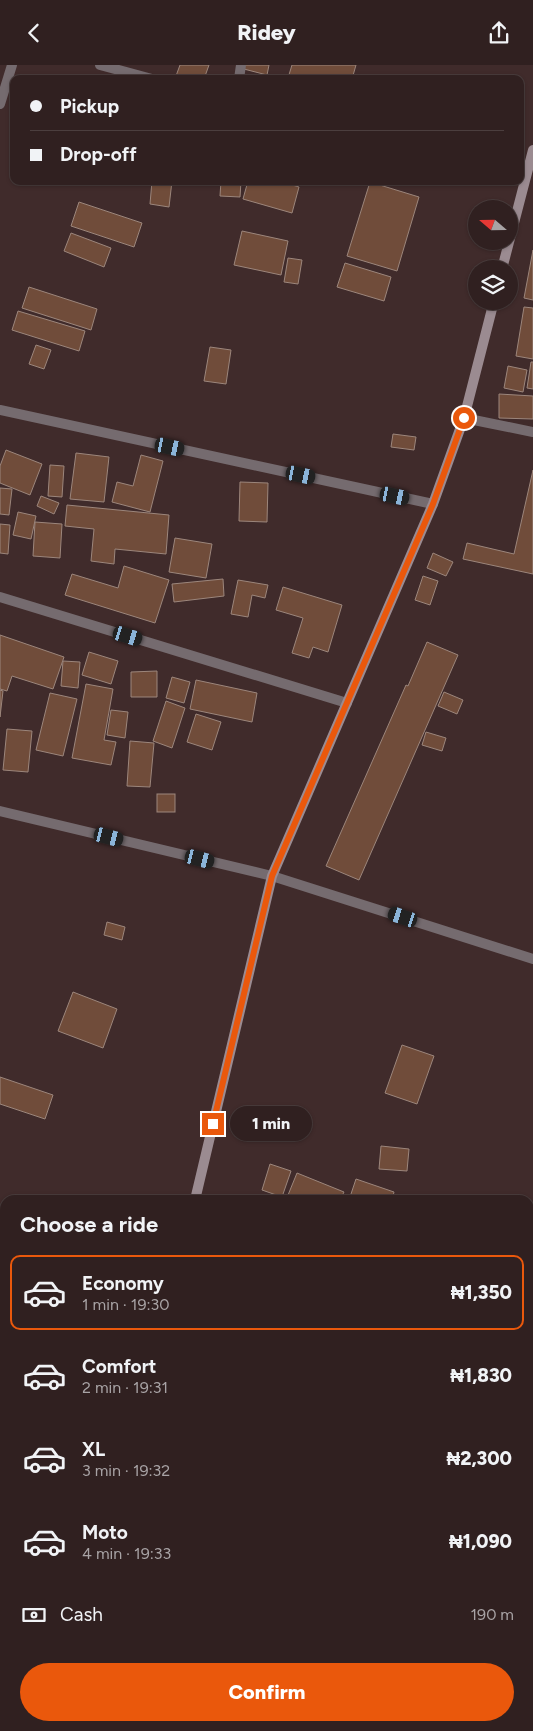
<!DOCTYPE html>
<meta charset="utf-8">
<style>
:root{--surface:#302020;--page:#3c2d2d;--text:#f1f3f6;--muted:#a8a3a5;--line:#4b3e3e;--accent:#ea580c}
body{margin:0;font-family:Figtree,sans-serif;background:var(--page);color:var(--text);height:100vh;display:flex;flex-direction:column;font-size:19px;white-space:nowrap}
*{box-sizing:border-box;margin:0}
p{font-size:16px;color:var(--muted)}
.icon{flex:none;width:28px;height:28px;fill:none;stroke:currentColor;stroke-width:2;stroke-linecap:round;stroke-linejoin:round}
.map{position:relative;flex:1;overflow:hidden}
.panel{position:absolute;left:0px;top:1130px;width:534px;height:536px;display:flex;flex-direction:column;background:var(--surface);border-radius:15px 15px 0 0;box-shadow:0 1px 4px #0004,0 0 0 1px var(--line)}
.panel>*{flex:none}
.guide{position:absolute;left:10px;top:10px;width:514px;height:110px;border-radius:10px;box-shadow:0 1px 4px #0004,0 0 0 1px var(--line);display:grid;align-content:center;height:110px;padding:0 20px;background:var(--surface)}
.needle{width:32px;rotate:290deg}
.tools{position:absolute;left:468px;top:135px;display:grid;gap:10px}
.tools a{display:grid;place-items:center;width:50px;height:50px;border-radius:50%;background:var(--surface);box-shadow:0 1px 4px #0004,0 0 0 1px var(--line);font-size:25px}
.end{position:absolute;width:22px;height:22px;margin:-11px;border:6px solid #ea580c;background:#fff;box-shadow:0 0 0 2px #fff}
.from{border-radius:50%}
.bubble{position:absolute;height:35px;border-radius:18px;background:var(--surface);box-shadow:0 1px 4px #0004,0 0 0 1px var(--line);font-size:16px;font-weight:800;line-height:35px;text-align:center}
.car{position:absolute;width:15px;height:30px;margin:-15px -8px;border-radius:6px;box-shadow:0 0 4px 1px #0007;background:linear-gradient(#222 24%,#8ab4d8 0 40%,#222 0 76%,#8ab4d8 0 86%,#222 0)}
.guide b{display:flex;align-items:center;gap:18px;height:48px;font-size:19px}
.guide b+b{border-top:1px solid var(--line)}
.guide i{width:12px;height:12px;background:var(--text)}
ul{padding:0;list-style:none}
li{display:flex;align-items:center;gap:15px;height:75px;margin:0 10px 8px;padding:0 10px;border:2px solid transparent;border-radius:10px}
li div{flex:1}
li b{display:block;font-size:19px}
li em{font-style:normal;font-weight:800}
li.current{border-color:var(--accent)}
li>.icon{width:45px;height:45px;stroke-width:1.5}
h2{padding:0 20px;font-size:22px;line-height:60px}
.pay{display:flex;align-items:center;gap:12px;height:55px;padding:0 20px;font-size:19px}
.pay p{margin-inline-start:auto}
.primary-button{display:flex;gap:10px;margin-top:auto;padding:10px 20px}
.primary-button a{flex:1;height:58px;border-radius:30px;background:var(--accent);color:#fff;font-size:20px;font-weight:800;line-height:58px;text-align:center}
header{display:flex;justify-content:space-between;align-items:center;height:65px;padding:0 20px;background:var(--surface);font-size:22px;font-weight:800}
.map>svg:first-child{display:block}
</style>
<header><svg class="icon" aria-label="back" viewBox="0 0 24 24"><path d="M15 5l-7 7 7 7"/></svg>Ridey<svg class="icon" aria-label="share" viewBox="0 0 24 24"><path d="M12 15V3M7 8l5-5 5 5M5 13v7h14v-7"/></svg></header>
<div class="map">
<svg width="533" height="1666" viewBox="0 0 533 1666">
<rect width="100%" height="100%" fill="#402b2b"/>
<!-- building -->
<g fill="#704c3a" stroke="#9c867c">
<path d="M180,0H209L204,14H185L176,11Z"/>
<path d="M241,0H269L267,10L240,3Z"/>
<path d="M292,0H356L352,14H291L288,13Z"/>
<path d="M152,116H172L169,142L150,139Z"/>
<path d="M221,116H241L240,132L220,131Z"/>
<path d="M248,116H279L299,122L292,148L243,134Z"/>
<path d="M370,117L419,132L397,206L347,191Z"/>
<path d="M79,137L142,158L134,182L71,161Z"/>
<path d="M242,166L288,176L281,210L234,200Z"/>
<path d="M71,168L111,183L104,202L64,186Z"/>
<path d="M533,185V235L524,233Z"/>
<path d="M288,193L302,195L298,219L284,217Z"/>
<path d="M345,198L391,212L384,236L337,222Z"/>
<path d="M29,222L97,244L91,265L22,243Z"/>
<path d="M524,242L533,243V294L516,291Z"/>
<path d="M18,246L85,266L79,286L12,265Z"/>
<path d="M36,280L51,285L44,304L29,299Z"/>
<path d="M210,282L231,285L226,319L204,316Z"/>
<path d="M531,297H533V324L527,323Z"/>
<path d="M508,301L527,305L523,327L504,323Z"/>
<path d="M499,329L533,331V354L499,353Z"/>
<path d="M393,369L416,372L414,385L391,382Z"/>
<path d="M6,385L42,399L30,430L0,418V401Z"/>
<path d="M76,388L109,392L104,437L70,434Z"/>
<path d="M141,390L163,396L150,447L112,437L117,417L133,421Z"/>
<path d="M50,400L64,401L62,432L48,431Z"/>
<path d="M533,405V509L463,494L467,478L514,489Z"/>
<path d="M240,417L268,418L267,457L239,456Z"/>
<path d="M0,423L12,424L9,450L0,449Z"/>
<path d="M41,431L59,438L54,449L37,441Z"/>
<path d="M67,440L169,450L166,489L115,484L114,499L91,496L94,464L65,461Z"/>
<path d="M18,447L36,451L31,474L13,470Z"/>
<path d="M35,457L62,459L60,493L33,491Z"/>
<path d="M0,459L10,460L8,489L0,488Z"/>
<path d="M175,473L212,479L206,513L169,507Z"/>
<path d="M433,488L453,497L446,511L427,503Z"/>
<path d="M124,501L169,515L155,558L65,530L72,509L118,523Z"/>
<path d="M423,511L438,516L430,540L415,535Z"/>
<path d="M223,514L224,531L174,537L172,519Z"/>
<path d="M238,515L268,520L265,533L252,530L248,552L231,549Z"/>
<path d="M283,522L342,540L328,587L313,582L309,593L292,588L303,553L276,545Z"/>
<path d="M0,570L64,592L53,624L12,611L7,626L0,624Z"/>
<path d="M427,577L458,590L359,815L326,801L406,620L408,621Z"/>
<path d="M89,587L118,596L111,619L82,610Z"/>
<path d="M63,596L80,597L78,623L61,621Z"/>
<path d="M157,606V632H131V607Z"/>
<path d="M172,612L190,617L184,638L166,633Z"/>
<path d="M196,615L257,628L252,657L190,644Z"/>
<path d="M86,619L113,624L104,675L116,677L111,700L72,693Z"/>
<path d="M0,625L3,626L0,652Z"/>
<path d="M444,627L463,635L457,649L438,641Z"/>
<path d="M50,628L77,634L63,691L36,685Z"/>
<path d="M166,636L185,643L172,683L153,676Z"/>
<path d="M111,645L128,647L125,673L107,670Z"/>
<path d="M196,649L221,657L212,685L187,677Z"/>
<path d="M7,664L32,666L28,707L3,705Z"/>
<path d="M426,667L446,673L442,686L422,680Z"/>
<path d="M130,676L154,678L150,722L127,721Z"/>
<rect x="157" y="729" width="18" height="18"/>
<path d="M107,857L125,862L122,875L104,870Z"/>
<path d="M73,927L117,944L103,983L58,966Z"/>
<path d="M402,980L434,991L417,1039L385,1028Z"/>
<path d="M0,1012L53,1030L45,1054L0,1039Z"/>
<path d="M381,1081L409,1084L407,1106L379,1104Z"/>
<path d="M270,1099L291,1106L282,1132L262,1125Z"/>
<path d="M297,1108L344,1127L340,1135H286Z"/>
<path d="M356,1114L394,1127L392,1135H349Z"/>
<path d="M0,1199L4,1200L0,1215Z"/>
<path d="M529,1279L533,1281V1311L529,1310Z"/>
<path d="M529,1380L533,1382V1408L529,1407Z"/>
<path d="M529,1435L533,1437V1459L529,1457Z"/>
<path d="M529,1469L533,1471V1497L529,1495Z"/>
<path d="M399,1661H427L425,1666H413Z"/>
<path d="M497,1661H513L517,1663L515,1666H495Z"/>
</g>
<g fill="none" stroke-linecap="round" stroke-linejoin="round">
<!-- street -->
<g stroke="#756b6f" stroke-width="10">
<path d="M100,0L152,14"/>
<path d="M239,14L241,0"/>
<path d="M0,39L12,0"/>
<path d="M0,345L433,439"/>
<path d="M464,353L533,367"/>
<path d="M0,532L347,638"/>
<path d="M0,746L272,811L533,894"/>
<path d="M529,1276L533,1262"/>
<path d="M529,1353L533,1355"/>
<path d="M529,1519L533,1521"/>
<path d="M300,1661L314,1666"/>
</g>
<!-- secondary -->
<g stroke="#9b8b91" stroke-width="10">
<path d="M502,204L533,85"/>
<path d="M195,1135L272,811L433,439L464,353L494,236"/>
<path d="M79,1666L80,1661"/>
</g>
</g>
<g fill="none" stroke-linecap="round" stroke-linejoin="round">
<!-- route -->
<path stroke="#ea580c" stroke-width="6" d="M213,1059L272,811L433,439L464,353"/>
</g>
</svg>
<div class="tools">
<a><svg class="needle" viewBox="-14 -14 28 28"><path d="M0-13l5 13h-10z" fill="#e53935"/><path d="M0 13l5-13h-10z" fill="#a8a3a5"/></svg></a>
<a><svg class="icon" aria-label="layers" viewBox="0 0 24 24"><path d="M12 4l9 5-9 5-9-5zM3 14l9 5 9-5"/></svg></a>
</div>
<i class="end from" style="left:464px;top:353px"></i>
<i class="end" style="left:213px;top:1059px"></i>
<div class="bubble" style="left:230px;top:1041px;width:82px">1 min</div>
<i class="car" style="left:170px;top:382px;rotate:102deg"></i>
<i class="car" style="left:301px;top:410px;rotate:102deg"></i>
<i class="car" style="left:395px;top:431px;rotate:102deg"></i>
<i class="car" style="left:128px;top:571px;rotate:107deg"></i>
<i class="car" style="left:109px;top:772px;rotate:104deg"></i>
<i class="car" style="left:200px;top:794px;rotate:104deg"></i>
<i class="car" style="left:403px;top:852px;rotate:288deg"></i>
<div class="guide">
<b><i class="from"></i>Pickup</b>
<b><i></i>Drop-off</b>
</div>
<section class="panel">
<h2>Choose a ride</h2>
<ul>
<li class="current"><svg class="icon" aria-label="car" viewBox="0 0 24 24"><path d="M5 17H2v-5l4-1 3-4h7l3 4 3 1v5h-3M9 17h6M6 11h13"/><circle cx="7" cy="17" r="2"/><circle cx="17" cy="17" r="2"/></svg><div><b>Economy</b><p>1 min · 19:30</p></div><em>₦1,350</em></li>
<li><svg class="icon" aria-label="car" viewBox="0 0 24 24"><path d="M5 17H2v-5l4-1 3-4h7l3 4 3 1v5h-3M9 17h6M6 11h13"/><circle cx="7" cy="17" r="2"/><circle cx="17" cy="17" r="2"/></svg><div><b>Comfort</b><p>2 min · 19:31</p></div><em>₦1,830</em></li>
<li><svg class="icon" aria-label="car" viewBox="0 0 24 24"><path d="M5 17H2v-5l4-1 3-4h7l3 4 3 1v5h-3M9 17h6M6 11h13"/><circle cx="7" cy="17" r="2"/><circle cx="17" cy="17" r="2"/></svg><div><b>XL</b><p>3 min · 19:32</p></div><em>₦2,300</em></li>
<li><svg class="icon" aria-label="car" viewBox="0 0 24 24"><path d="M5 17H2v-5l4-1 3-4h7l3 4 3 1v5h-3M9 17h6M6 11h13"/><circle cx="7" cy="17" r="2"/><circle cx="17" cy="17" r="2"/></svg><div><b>Moto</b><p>4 min · 19:33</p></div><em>₦1,090</em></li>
</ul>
<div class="pay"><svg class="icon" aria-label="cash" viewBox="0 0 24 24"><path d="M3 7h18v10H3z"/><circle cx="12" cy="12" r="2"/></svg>Cash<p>190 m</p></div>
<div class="primary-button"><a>Confirm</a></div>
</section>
</div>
